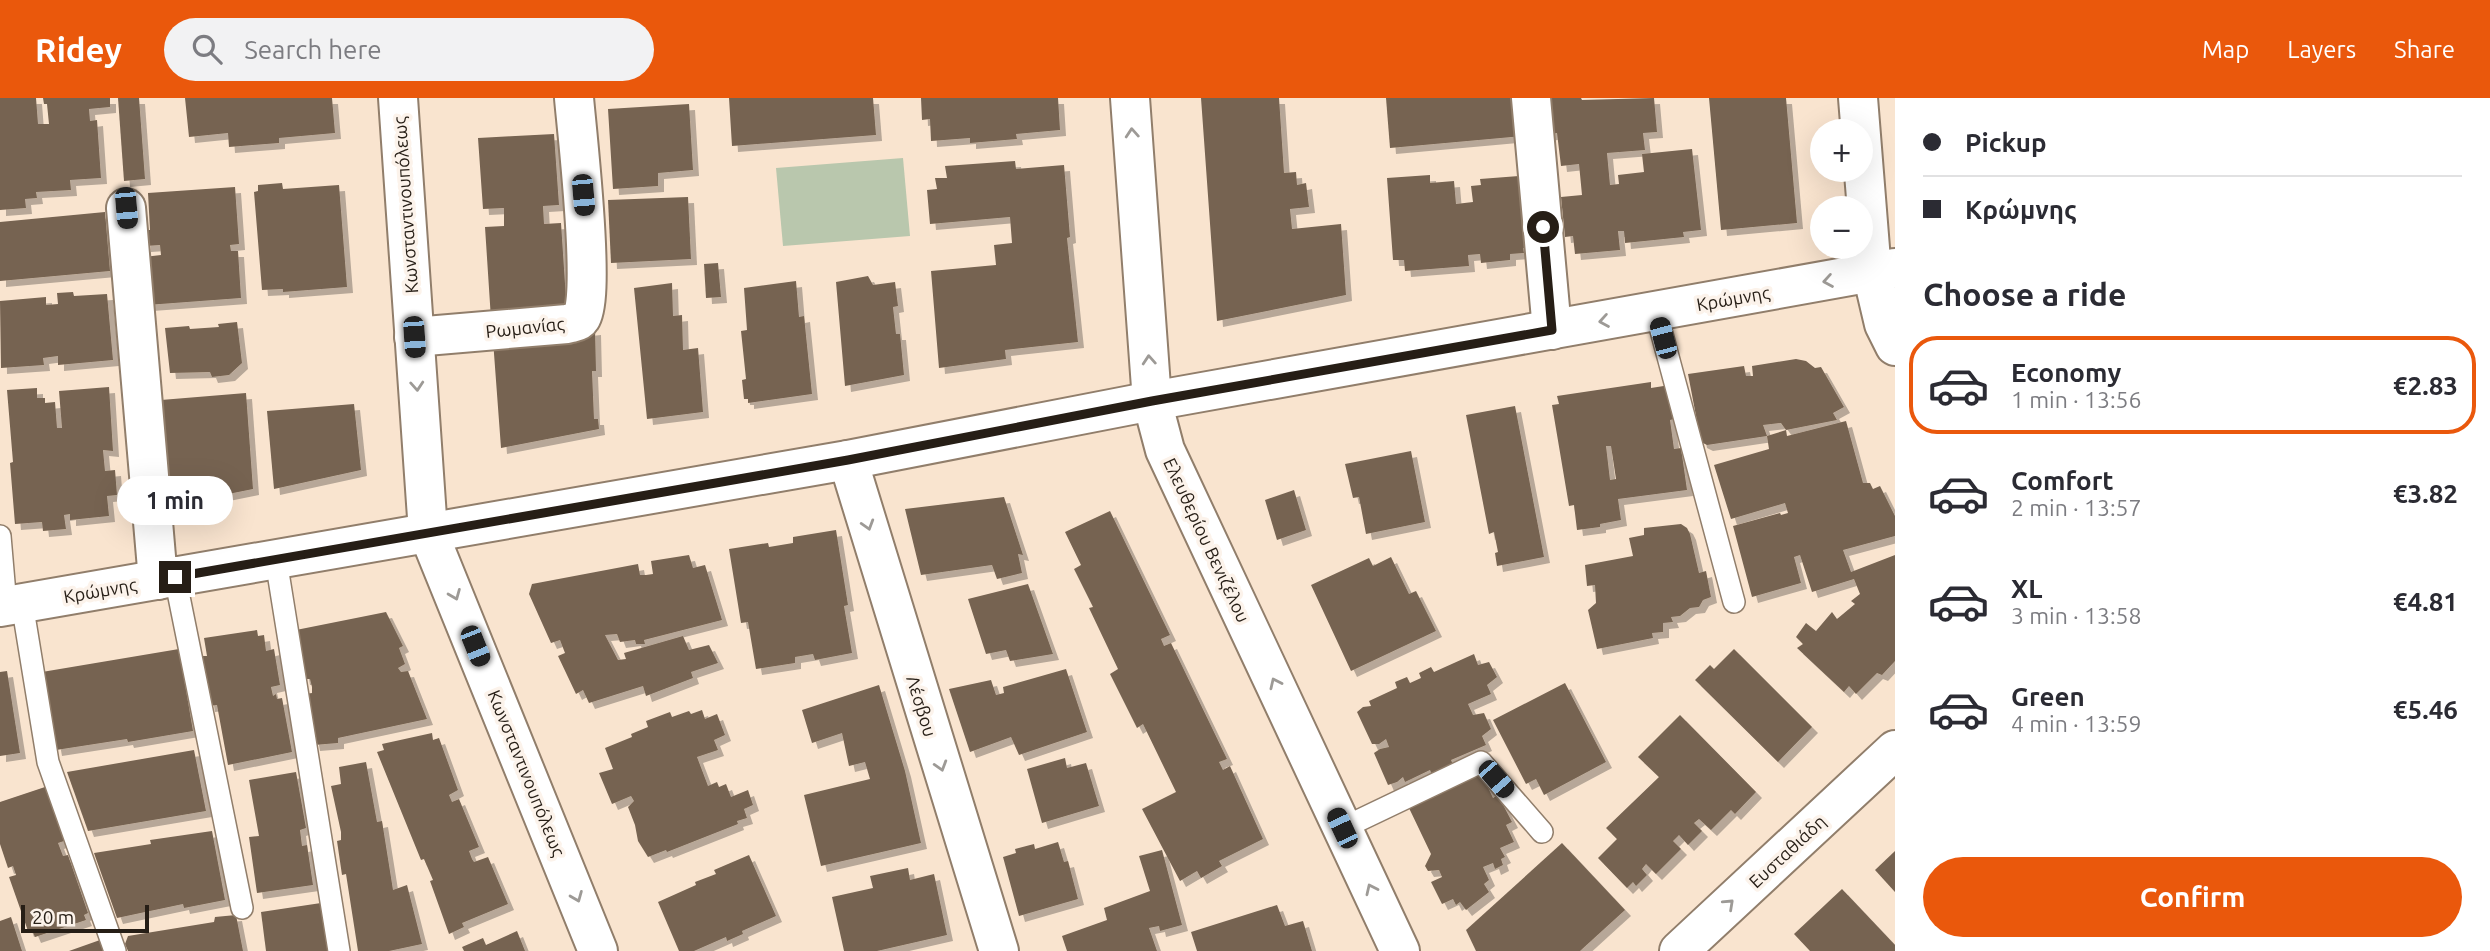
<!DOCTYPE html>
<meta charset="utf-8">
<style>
:root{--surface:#fff;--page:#f2f2f3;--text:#2b2b33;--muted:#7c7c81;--line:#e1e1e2;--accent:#ea580c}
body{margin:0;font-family:Ubuntu,sans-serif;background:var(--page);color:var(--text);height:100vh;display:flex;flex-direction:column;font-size:26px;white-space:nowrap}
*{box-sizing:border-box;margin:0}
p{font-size:23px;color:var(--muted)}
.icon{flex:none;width:38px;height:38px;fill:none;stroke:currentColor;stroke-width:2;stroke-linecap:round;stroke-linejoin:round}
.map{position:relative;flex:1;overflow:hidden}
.sheet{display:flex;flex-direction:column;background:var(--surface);width:595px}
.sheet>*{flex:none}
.guide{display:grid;align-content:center;height:154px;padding:0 28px;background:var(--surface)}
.buttons{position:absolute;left:1810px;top:21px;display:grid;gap:14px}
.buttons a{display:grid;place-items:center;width:63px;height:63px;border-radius:50%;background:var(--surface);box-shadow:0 7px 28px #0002;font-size:35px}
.scale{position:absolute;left:21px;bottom:18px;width:128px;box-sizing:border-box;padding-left:7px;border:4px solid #261e16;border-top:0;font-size:19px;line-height:24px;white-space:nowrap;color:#261e16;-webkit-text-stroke:5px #fcf3eb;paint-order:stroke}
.end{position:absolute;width:32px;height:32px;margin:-16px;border:9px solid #261e16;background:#fff;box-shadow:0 0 0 4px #fff}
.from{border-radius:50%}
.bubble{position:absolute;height:49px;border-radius:24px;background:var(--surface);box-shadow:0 7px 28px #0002;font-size:23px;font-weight:700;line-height:49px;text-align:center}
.car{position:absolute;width:21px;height:42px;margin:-21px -10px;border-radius:9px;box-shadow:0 0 5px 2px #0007;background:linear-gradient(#222 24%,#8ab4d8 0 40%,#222 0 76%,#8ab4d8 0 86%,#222 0)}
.guide b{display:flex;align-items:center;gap:24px;height:66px;font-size:26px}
.guide b+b{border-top:2px solid var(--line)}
.guide i{width:18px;height:18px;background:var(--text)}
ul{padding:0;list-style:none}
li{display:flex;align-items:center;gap:21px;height:98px;margin:0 14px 10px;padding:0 14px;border:4px solid transparent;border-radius:28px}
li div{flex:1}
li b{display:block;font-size:26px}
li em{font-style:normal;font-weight:700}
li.on{border-color:var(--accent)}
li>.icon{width:63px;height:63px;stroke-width:1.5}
h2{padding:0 28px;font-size:32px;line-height:84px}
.button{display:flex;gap:14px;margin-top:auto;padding:14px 28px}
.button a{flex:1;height:80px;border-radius:42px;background:var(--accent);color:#fff;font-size:28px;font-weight:700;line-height:80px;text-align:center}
header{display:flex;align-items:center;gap:42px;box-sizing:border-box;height:98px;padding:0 35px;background:var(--accent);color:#fff}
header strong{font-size:33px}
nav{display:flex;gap:38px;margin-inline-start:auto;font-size:24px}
.search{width:490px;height:63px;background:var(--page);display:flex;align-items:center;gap:18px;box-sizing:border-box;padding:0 24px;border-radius:38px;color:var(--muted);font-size:26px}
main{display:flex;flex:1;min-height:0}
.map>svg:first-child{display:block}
</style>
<header>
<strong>Ridey</strong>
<div class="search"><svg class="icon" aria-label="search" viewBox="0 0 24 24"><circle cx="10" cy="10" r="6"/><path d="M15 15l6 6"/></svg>Search here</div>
<nav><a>Map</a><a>Layers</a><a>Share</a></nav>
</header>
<main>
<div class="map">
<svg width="1895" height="853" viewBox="0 0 1895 853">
<defs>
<filter id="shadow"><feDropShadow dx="6" dy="6" stdDeviation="0" flood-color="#0004"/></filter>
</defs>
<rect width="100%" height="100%" fill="#f9e4cf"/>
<!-- green -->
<path fill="#b9c7ad" d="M903,60L910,138L783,148L776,70Z"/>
<!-- building -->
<g fill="#766351" fill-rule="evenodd" filter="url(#shadow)">
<path d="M0,0H36L38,26H49L47,6H44L43,0H110V9L89,11L90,23L97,22L101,80L70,82L71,92L36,94L37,100L25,101L26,110L0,112Z"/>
<path d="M118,0H139L145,81L124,83Z"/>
<path d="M185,0H332L335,35L279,40V45L229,49L228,35L189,39Z"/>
<path d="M729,0H873L876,37L732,48Z"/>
<path d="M921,0H1058L1060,32L1016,36L1017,41L970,45V40L931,43L930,21L922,22Z"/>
<path d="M1201,0H1279L1284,75L1296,74L1297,87L1306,85L1309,109L1290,111L1292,131L1341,126L1346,197L1217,223Z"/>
<path d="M1386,0H1520L1523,38L1390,50Z"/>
<path d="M1542,0H1581L1582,2L1654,0L1657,34L1643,35L1645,52L1607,55L1610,87L1619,86L1618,77L1644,74L1642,56L1692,51L1701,132L1683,134L1684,139L1625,145L1624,133H1618L1620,152L1575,156L1573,138L1565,139L1561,99L1582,97L1579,66L1561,68L1557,35L1546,37Z"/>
<path d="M1709,0H1786L1797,125L1721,132Z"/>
<path d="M689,6L693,72L658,75V88L613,91L608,11Z"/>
<path d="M554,36L559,107L543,108L544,126L561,125L567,216L491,221L485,129L504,128V110L483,111L478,40Z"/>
<path d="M1015,63L1016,71L1064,67L1070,139L1067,140L1078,244L1005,252L1006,261L939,270L931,173L996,167L994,147L1012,145L1010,119L930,126L927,92L937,91L935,80H947L945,68Z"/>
<path d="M1430,77V85L1454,83L1456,106L1473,104L1471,88L1481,87L1480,81L1519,78L1520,92L1526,91L1531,150H1523L1524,155L1510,156V162L1481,165L1480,156L1468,157L1469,168L1405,173L1404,162H1393L1387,80Z"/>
<path d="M282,85L283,91L339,87L347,189L283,194V191L262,192L254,94L258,93V87Z"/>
<path d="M235,89L239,146L230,147L231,153H238L241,200L147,207L144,159L161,157L160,147L145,148L144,132H150L148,95Z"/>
<path d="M688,99L691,161L611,165L608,102Z"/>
<path d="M105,114L110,173L0,183V124Z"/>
<path d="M718,165L721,199L706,200L704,166Z"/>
<path d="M868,178L873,187L895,184L898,208L893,209L896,236H900L904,277L845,288L836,184Z"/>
<path d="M796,183L799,219L804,218L812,296L748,305V301H744L742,282L746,281L741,233L747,232L744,190Z"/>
<path d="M672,185L673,218L682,217L683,252L698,250L703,314L647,321L634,190Z"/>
<path d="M73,194L74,198L107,196L113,262L58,267V258L43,260L44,267L1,270L0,203L46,199V207L58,206L57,195Z"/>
<path d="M237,224L242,265L229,277L212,279L210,274L170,275L165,230L189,228L190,231L219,229L218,226Z"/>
<path d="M595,231L596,273H592L594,321H598L599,331L501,350L493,242Z"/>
<path d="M1796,261L1806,263L1815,270L1821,269L1844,309L1833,315L1837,322L1786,332L1781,325L1763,327L1767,338L1707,347L1701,344L1688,276L1744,268L1746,278H1753L1752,268Z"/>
<path d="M1651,284V290L1670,287L1674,321L1670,322L1674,351L1681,350L1687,392L1618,401L1621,422L1600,426V429L1577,432L1574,407L1569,408L1552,307L1559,306L1557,298ZM1606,348H1611L1616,381L1610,382Z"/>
<path d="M109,289L113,353L103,352L105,373L115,372L117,397L107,398L109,418L70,422V416L64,417L66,431L43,433L42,424L15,426L10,365L13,364L7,292L37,290V300H45V305L55,304L57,330H62L59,293Z"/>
<path d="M246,295L253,391L169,408L161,302Z"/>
<path d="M354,306L361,372L274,391L267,313Z"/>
<path d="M1515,308L1544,459L1497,468L1495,455L1498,454L1494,434L1489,436L1466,317Z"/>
<path d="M1846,323L1863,385H1870L1873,391L1880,388L1895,418V438L1843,452L1851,474L1895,457V563L1882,577L1877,575L1856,596L1849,588L1844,594L1797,550L1803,546L1796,539L1806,525L1816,533L1832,514L1837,521L1855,506L1851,503L1860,496L1854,481L1812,494L1800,457L1794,459L1801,485L1752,499L1733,428L1780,415L1781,417L1788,415L1785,405L1731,421L1714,367L1769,351L1767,338L1786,332L1787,338Z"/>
<path d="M1411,353L1425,424L1366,436L1359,399L1353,400L1345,366Z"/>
<path d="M1294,392L1306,432L1277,442L1265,402Z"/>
<path d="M1004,399L1023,457L1018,456L1022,475L997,481L992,467L921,477L905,411Z"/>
<path d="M1110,413L1170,537L1161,541L1164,548L1171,545L1227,661L1219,664L1223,672L1230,668L1263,741L1219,763L1222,768L1201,780L1197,773L1180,783L1142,711L1176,694L1143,626L1137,630L1110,576L1118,571L1089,510L1093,509L1074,471L1081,467L1065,434Z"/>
<path d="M1681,426L1687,430L1690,436L1699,475L1706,473L1711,499L1703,502L1699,509L1690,510L1680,518L1671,519L1673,524L1663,525V534L1652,535L1653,540L1597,551L1588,512L1596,505L1595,487L1587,488L1585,467L1633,458L1629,440L1644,437V430Z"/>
<path d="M836,432L848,507L844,508L852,555L815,562L813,556L795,559V565L756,571L748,524L741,525L729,451L768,445L769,449L793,445V439Z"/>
<path d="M689,457L693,470L705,467L722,522L644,542L645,546H636L635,542L620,544L617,536L605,537L618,562L626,561L624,555L683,538L689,552L709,547L718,565L691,574L693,580L646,598L643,588L589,605L583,592L576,596L558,558L565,555L560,542L551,545L529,496L532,486L638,466L640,477H646L653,476L651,463Z"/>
<path d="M1391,459L1409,496L1416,493L1436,533L1351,573L1311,487L1369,460L1373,468Z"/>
<path d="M1028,486L1053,556L1010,563L1006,552L986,556L968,501Z"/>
<path d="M386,514L403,548L399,550L405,566L398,570L401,574L408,573L427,621L338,640V645L314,647L305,596L312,595V589L310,581H304L296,532Z"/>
<path d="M257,532L258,538L264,537L266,553L274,551L280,587L271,589L273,598L276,596L277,601L282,600L292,654L228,667L217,607L209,608L201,558H207L204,540Z"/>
<path d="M179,551L193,633L128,644L127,641L56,652L42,574Z"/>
<path d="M1734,551L1812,629L1778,664L1695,582L1710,567L1714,571Z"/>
<path d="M1474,556L1478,567L1489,564L1497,579L1487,587L1491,596L1468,606L1473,617L1484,615L1491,631L1482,638L1486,647L1451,662L1454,669L1433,679L1430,672L1405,684L1403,679L1397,684L1388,687L1374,655L1380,651L1389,649L1386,641L1379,646H1372L1357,614L1363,609L1371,608L1369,603L1397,590L1395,584L1407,579L1410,585L1421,580L1419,575L1431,569L1434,574Z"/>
<path d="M1066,571L1087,634L1019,657L1011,639L970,654L949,591L991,582L996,597L1004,595L1003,589Z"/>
<path d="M7,573L20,655L0,658V574Z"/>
<path d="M1565,585L1606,664L1544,697L1536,681L1526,686L1493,622Z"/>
<path d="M879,587L905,673L921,745L821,768L804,697L870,681L865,664L849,668L842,635L812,645L802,612Z"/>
<path d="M702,612L705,621L717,616L725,637L714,642L718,652L697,659L708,688L717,684L719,689L726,686L731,699L748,692L753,707L744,711L747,720L737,723L738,726L667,754L666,752L648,759L638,743L635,727L628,709L634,703L631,698L612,706L599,675L613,671L605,650L632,639L631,636L648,629L646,623L670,614L672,619L689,613L691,616Z"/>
<path d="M1680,617L1756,694L1735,716L1731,712L1711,732L1699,721L1694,725L1702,733L1688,747L1679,737L1673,743L1681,751L1656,776L1646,766L1642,771L1647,777L1636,788L1633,784L1627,790L1598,760L1617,741L1606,730L1659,679L1638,659Z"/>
<path d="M432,635L433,642L439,640L458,692L449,697L452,704L459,701L479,749L469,753L472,761L474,764L488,759L508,806L462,825L464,829L449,836L430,783L433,782L424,761L421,762L377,654L384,652L382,646Z"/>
<path d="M194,652L206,713L88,733L67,674Z"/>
<path d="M1065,660L1067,670L1086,665L1099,708L1042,725L1027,671Z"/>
<path d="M366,664L377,724L382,723L393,792L407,787L422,846L389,853H358L346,776L342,777L337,743L341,742V734L331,688L341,686L339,669Z"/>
<path d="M296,674L306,730L300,732L302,748L307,747L313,787L257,795L249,739L259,738L249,682Z"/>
<path d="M1481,675L1493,700L1498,697L1512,724L1506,727L1514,744L1500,750L1505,759L1501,761L1503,767L1495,771L1493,765L1483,769L1489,782L1484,786L1489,794L1466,812L1460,804L1456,807L1453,801L1442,806L1431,784L1442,779L1439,772L1428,773L1425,768L1431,756L1409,710Z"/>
<path d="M45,689L64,743L58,745L63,758L68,757L88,815L84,817L86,822L35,839L32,832L28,833L9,779L16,777L13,768L8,770L0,746V704Z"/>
<path d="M212,733L225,802L184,810L183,806L117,820L94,755L151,746L150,742Z"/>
<path d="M1058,744L1064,764L1068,763L1078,801L1019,818L1003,759L1016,755L1015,751L1034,746L1035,751Z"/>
<path d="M1562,745L1625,812L1580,853H1476L1466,832Z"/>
<path d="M1162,752L1182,827L1160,833L1159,828L1149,830L1157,853H1067L1062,838L1107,822L1104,810L1150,793L1139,758Z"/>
<path d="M1895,753V794L1875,772Z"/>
<path d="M749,757L776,818L742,833L743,836L727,843L726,839L694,853H679L658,804L696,787L695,784L716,776L714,772Z"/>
<path d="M908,770L910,782L934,776L947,837L877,853H844L832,799L873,790L870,778Z"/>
<path d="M1842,791L1895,847V853H1810L1794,836Z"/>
<path d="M321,805L328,853H266L261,814Z"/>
<path d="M1277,807L1285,828L1303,823L1312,853H1197L1191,834Z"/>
<path d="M236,817L243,853H128L125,846L128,838L214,824L215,819Z"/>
<path d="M11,819L22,853H0V823Z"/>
<path d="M517,833L525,853H464L462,849L483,840L486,847Z"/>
<path d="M100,842L104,853H69Z"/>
</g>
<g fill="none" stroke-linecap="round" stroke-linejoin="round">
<defs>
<g id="lane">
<path d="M1656,214L1734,504"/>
<path d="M0,438L6,508"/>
<path d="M276,462L339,853"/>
<path d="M175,479L242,810"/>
<path d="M22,505L48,664L115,853"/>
<path d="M1343,730L1481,664L1542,734"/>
</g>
<g id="street">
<path d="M398,0L428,434L598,853"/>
<path d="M1130,0L1152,303L1165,352L1400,853"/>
<path d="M1531,0L1552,232"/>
<path d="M1858,0L1872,175L1884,226L1895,248"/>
<path d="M126,110L158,482"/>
<path d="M414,239L567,226C573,224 578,225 581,220C596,199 577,34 574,0"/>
<path d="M848,362L999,853"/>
<path d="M0,509L848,362L1152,303L1895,170"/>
<path d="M1679,853L1895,652"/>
</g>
</defs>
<!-- lane casing -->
<use href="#lane" stroke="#917e6b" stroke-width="24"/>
<!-- street casing -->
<use href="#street" stroke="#917e6b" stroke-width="42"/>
<!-- lane -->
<use href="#lane" stroke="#fff" stroke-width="21"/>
<!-- street -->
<use href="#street" stroke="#fff" stroke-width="38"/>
</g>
<!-- one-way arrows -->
<defs><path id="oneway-chevron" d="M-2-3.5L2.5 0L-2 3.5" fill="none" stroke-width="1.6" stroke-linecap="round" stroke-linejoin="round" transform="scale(1.75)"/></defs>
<g stroke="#9d9a96">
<use href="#oneway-chevron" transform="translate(1132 35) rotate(-94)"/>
<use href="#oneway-chevron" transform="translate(1828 183) rotate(170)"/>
<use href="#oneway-chevron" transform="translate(1604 223) rotate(170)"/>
<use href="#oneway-chevron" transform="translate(1149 262) rotate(-94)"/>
<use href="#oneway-chevron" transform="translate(417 288) rotate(86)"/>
<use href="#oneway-chevron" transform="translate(868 427) rotate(73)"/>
<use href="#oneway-chevron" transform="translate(455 497) rotate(68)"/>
<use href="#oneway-chevron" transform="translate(1275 585) rotate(-115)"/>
<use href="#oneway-chevron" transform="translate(941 668) rotate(73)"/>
<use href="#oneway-chevron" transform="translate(1371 791) rotate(-115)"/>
<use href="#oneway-chevron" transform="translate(577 799) rotate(68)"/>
<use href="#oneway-chevron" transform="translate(1729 806) rotate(-43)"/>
</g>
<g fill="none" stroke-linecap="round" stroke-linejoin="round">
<!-- route -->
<path stroke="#261e16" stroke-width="9" d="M175,479L848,362L1152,303L1552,232L1543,129"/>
</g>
<g text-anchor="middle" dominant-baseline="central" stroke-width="7" stroke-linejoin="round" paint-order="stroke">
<!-- street labels -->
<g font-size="18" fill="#261e16" stroke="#fcf3eb">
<text transform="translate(405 107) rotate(-94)">Κωνσταντινουπόλεως</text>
<text transform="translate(1733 200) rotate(-10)">Κρώμνης</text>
<text transform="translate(525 229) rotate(-6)">Ρωμανίας</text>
<text transform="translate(1207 442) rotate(65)">Ελευθερίου Βενιζέλου</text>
<text transform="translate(100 492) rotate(-10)">Κρώμνης</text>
<text transform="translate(922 608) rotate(73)">Λέσβου</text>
<text transform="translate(527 675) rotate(68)">Κωνσταντινουπόλεως</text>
<text transform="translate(1787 753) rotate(-43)">Ευσταθιάδη</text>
</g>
</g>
</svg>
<div class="buttons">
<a>+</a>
<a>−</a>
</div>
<div class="scale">20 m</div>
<i class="end from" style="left:1543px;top:129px"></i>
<i class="end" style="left:175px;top:479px"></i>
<div class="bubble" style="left:117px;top:378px;width:116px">1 min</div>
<i class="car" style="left:583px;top:97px;rotate:175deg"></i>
<i class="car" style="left:126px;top:110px;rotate:175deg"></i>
<i class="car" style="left:414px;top:239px;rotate:176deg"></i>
<i class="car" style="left:1663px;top:240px;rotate:345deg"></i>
<i class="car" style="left:475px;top:548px;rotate:158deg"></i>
<i class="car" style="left:1496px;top:681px;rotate:139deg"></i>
<i class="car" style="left:1342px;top:730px;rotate:335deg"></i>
</div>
<section class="sheet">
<div class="guide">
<b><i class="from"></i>Pickup</b>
<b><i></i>Κρώμνης</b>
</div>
<h2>Choose a ride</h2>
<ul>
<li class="on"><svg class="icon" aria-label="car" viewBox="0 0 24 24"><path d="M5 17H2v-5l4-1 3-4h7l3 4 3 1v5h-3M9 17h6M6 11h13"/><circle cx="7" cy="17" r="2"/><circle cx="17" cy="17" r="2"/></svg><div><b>Economy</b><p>1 min · 13:56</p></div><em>€2.83</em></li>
<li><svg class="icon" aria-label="car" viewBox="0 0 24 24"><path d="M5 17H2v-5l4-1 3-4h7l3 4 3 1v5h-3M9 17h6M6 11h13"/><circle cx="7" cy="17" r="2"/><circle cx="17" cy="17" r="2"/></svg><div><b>Comfort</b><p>2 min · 13:57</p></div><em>€3.82</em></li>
<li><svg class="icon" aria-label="car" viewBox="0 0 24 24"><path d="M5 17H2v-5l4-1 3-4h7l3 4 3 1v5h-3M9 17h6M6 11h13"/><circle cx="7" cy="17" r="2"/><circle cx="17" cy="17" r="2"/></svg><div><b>XL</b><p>3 min · 13:58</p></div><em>€4.81</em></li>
<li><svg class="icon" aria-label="car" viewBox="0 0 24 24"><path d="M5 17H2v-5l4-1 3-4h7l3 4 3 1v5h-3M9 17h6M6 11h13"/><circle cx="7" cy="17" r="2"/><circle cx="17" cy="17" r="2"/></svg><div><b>Green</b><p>4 min · 13:59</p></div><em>€5.46</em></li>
</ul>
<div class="button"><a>Confirm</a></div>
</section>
</main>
